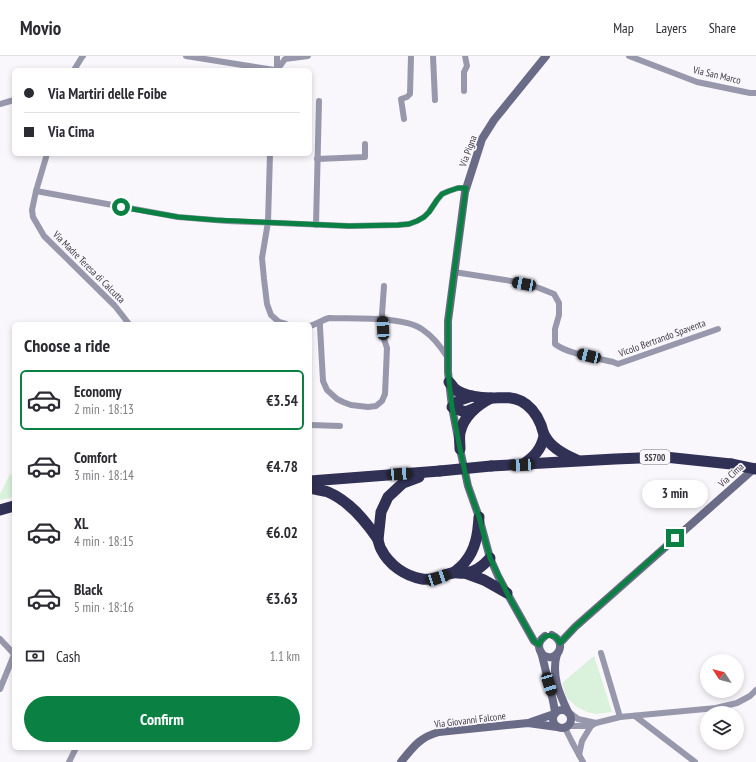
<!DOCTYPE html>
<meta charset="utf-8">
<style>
:root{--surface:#fff;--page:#f7f7f7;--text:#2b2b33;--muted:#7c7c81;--line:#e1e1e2;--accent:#0b8043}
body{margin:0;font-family:"PT Sans Narrow",sans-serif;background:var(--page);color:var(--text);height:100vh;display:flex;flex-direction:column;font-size:15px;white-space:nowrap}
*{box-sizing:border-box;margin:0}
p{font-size:13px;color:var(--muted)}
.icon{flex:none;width:22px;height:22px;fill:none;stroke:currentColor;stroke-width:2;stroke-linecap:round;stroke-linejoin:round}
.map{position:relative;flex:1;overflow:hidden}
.drawer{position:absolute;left:12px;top:266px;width:300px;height:428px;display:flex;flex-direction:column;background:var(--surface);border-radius:6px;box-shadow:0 2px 6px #0003}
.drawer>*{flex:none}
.hud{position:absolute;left:12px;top:12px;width:300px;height:88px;border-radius:6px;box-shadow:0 2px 6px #0003;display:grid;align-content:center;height:88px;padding:0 12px;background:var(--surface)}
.needle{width:26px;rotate:306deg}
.controls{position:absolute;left:700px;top:598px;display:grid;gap:8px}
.controls a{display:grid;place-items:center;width:44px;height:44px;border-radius:50%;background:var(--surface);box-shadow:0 2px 6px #0003;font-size:20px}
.end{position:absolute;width:18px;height:18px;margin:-9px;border:5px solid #0b8043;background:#fff;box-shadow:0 0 0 2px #fff}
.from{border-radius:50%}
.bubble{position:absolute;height:28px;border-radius:14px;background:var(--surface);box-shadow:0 2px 6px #0003;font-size:13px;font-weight:700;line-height:28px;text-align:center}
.car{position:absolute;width:12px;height:24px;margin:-12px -6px;border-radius:5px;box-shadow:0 0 3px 1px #0007;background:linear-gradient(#222 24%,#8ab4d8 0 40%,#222 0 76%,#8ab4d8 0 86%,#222 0)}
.hud b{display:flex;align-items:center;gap:14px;height:38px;font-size:15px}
.hud b+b{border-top:1px solid var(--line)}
.hud i{width:10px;height:10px;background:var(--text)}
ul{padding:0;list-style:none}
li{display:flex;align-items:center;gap:12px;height:60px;margin:0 8px 6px;padding:0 4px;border:2px solid transparent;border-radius:6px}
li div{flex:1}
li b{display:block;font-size:15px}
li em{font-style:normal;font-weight:700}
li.selected{border-color:var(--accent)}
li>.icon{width:36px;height:36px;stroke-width:1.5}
h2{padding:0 12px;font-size:18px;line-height:48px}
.pay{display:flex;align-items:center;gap:10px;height:44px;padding:0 12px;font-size:15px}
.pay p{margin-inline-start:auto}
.cta{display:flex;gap:8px;margin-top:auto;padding:8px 12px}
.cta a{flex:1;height:46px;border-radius:24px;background:var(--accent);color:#fff;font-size:16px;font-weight:700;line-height:46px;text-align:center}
header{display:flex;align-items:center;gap:24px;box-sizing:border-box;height:56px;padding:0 20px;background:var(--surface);border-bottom:1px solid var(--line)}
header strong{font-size:19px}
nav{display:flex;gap:22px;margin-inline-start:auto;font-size:14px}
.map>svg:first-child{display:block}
</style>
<header>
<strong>Movio</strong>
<nav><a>Map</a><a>Layers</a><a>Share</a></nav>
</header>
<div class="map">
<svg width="756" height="706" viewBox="0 0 756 706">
<rect width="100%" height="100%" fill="#f9f6fc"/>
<!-- green -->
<g fill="#daf1db">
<path d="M10,418L14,420V441L0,444V438Z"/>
<path d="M594,600L612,656L596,658L587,656L577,651L566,641L562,627Z"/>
</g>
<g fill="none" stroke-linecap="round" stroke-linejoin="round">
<!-- street -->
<g stroke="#9798ac" stroke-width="6">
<path d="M186,0L274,14"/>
<path d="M433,0L435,44"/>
<path d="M629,0L697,26L750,37H756"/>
<path d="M74,14L82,1L83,0"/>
<path d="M277,14L285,3L308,0"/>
<path d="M277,14V0"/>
<path d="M464,35V16L467,10L465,0"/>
<path d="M0,48L14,44"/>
<path d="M404,63L401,43L407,41L410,38L411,0"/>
<path d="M47,98L36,135L32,154L33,161L44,180L115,250L129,268"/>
<path d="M270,98L268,166L262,202L264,223L267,248L271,259L279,266L286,268"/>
<path d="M317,103L365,101V88"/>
<path d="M36,135L178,161L227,165L349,170L398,169L409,168L417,165L424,161L429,156L437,144L442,138L449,135L458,132H466"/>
<path d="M316,169L319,45"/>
<path d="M454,216L524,227L539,232L554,238L559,247V259L555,273V288C568,298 596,302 613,306L618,308L718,273"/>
<path d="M320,266V271L323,325L327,334L337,343L343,346L351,349L368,351L376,350L382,345L385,338L387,292L383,280L382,258L384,230"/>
<path d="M310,270C317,268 322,264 329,262C352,263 406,260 423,274C434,281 441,291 448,302"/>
<path d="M310,369L340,370"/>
<path d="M0,583L14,598"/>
<path d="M601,597L620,661"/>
<path d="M0,633L14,599"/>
<path d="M570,657L578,663L596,667"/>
<path d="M635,660L695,706"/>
<path d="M568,670H591L596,667L620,661L716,652L737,647L750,640L756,634"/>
<path d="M565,672L572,686L583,706"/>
<path d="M579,699L582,685L591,670"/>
<path d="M69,706L76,692"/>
</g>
<!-- secondary -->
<g stroke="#6a6b87" stroke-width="8">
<path d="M545,580C541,583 539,586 539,590C539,594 541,597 543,599C556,608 569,587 552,579"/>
<path d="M560,587L575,571L756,411"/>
<path d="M539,589L534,585L507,537L498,520L490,502L479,461L468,430L460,393L452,351L448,316V265L465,136L482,83L494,64L546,0"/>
<path d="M541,596C544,606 546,617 549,628C551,638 554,646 555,657"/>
<path d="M557,598C551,619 559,637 568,656"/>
<circle cx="562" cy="663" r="9"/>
<path d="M531,666L554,658"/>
<path d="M401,706C413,691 420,681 439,676L528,667L557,671"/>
</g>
<!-- highway -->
<g stroke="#313055" stroke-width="11">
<path d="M449,326C451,328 453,331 455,333C463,340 481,342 491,342C502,342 510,340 521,345C531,350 537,359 541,369C542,372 543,377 545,380C551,392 565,399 577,404"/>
<path d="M472,340L460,344L452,351L465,356L475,352"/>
<path d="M460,393C460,388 459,382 460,377C463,361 477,349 491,342"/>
<path d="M522,409C534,401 541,394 544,380"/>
<path d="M491,410L615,403L665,401L731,408"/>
<path d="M310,425L440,415"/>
<path d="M310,432C316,434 323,434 328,436C349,445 364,463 377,482C379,485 379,490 381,493C389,509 405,520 422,523C433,525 442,519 452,517C456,516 461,518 465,517C476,516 483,510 490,502"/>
<path d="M0,454L14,450"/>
<path d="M378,484L381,456L388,441L403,427L419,421"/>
<path d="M453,517C457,514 462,510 465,506C476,493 478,477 479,461"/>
<path d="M465,517L484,524L507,537"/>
</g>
<!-- highway-bridge -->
<g stroke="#313055" stroke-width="11">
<path d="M731,408L756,413"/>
<path d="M440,415L491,410"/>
</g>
</g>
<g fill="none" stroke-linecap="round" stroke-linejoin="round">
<!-- route -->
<path stroke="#0b8043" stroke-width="5" d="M121,151L178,161L215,164L349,170L398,169L409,168L417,165L424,161L429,156L437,144L442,138L449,135L458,132H466L454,216L448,265V316L452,351L460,393L468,430L479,461L490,502L507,537L534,585L539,589C541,581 548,577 556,581L560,587L575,571L675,482"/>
</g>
<g text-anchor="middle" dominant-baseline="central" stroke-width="3.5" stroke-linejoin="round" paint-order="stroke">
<!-- shield labels -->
<rect fill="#f9f6fc" stroke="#76727b" stroke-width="1" x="640" y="394" width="30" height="14" rx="3"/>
<g font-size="9" font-weight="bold" fill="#3e3944">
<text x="655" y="401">SS700</text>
</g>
<!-- street labels -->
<g font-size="10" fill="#3e3944" stroke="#f9f6fc">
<text transform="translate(717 19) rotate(13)">Via San Marco</text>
<text transform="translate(468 95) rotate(-70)">Via Pigna</text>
<text transform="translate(89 211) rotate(45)">Via Madre Teresa di Calcutta</text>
<text transform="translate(662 282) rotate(-20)">Vicolo Bertrando Spaventa</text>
<text transform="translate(731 419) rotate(-42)">Via Cima</text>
<text transform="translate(470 664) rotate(-7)">Via Giovanni Falcone</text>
</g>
</g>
</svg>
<div class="controls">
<a><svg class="needle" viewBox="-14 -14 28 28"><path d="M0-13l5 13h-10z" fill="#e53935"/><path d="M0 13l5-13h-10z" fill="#7c7c81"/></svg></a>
<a><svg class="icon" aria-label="layers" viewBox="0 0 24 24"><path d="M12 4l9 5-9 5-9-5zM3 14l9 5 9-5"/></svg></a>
</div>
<i class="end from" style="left:121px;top:151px"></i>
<i class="end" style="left:675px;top:482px"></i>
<div class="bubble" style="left:642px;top:424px;width:66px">3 min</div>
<i class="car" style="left:524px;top:228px;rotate:281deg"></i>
<i class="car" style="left:383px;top:272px;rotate:357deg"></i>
<i class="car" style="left:589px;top:300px;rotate:283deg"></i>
<i class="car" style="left:522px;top:409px;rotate:267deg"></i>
<i class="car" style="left:400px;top:418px;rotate:86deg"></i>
<i class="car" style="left:438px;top:522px;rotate:71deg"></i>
<i class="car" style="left:549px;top:628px;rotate:163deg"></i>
<div class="hud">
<b><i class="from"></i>Via Martiri delle Foibe</b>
<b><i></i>Via Cima</b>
</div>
<section class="drawer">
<h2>Choose a ride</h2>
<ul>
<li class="selected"><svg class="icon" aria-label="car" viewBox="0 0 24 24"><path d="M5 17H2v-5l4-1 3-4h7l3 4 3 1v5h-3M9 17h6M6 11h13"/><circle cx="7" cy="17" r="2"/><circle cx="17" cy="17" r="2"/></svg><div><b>Economy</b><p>2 min · 18:13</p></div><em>€3.54</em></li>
<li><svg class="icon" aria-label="car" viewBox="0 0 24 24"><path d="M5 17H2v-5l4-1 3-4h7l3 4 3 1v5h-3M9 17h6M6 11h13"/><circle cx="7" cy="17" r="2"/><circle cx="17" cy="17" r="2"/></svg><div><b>Comfort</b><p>3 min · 18:14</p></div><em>€4.78</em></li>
<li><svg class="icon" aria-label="car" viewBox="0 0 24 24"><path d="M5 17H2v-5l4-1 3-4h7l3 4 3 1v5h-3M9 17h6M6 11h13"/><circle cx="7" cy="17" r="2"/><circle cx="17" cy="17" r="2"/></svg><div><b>XL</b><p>4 min · 18:15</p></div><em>€6.02</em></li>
<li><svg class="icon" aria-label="car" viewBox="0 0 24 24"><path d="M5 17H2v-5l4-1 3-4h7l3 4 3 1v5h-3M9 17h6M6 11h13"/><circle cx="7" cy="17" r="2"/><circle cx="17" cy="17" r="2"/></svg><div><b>Black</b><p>5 min · 18:16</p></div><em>€3.63</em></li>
</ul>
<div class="pay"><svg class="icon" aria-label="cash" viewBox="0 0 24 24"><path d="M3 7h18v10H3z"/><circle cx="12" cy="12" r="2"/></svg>Cash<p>1.1 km</p></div>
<div class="cta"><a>Confirm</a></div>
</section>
</div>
